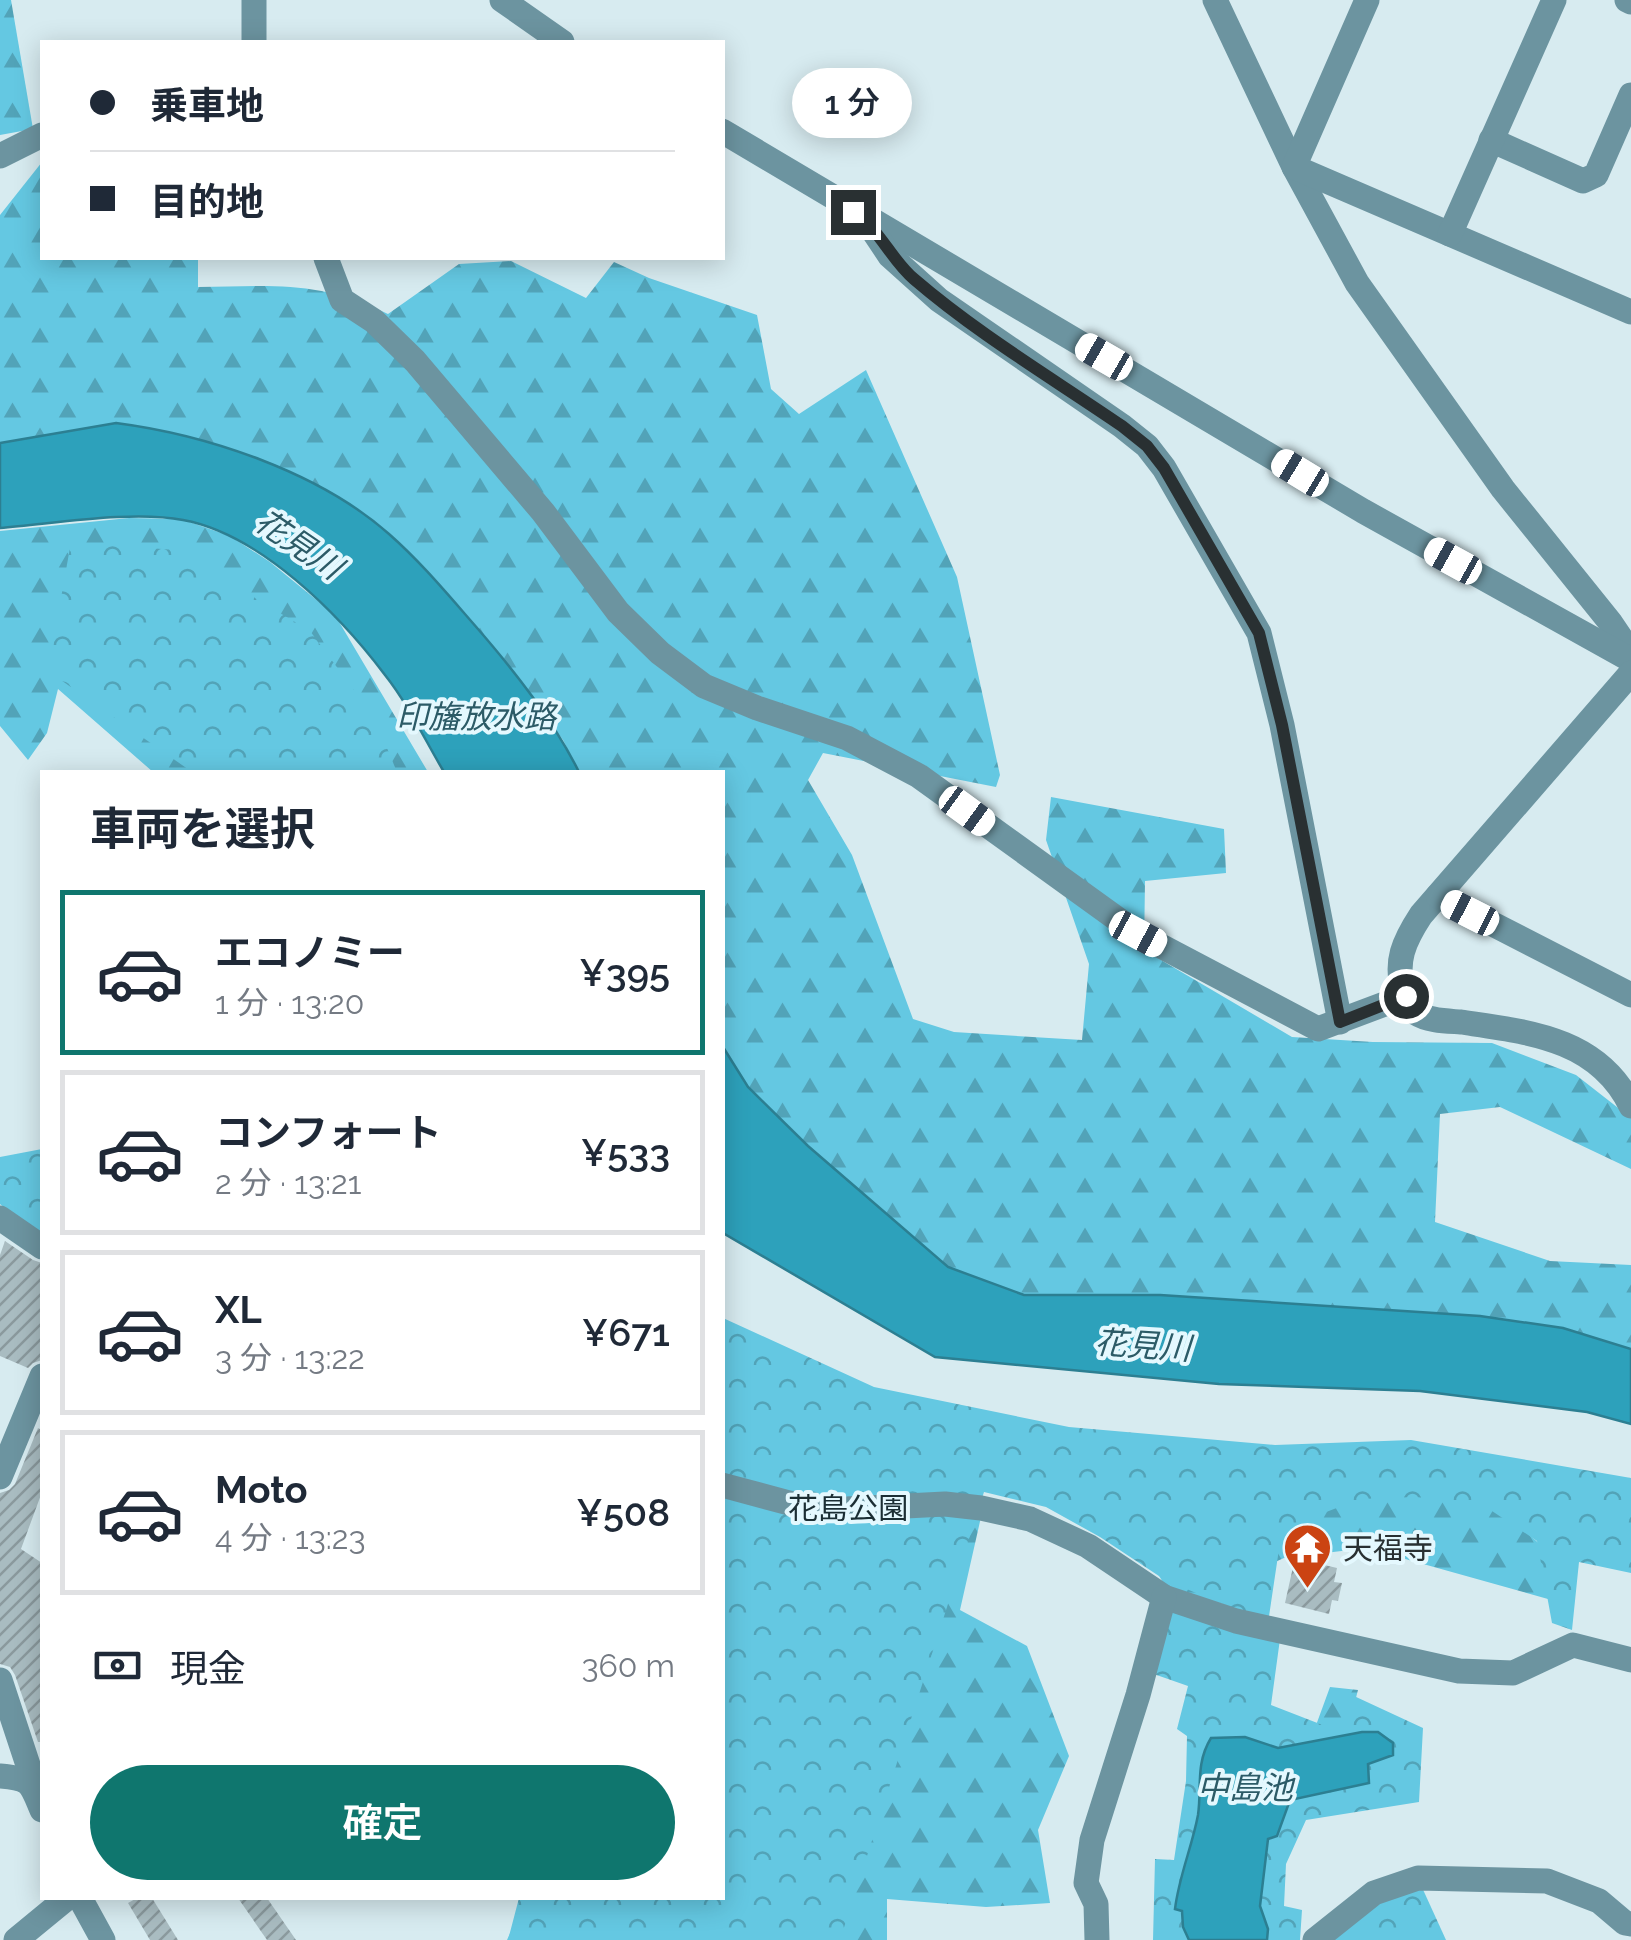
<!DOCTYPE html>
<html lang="ja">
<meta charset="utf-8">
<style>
:root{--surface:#fff;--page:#f6f6f7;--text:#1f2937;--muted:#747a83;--line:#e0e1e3;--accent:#0f766e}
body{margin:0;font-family:Raleway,"Noto Sans JP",sans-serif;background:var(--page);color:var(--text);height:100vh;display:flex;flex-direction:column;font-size:38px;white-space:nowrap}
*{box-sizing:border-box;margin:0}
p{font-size:32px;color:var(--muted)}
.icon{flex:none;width:55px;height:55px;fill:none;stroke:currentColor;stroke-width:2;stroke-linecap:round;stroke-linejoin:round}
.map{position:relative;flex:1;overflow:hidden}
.panel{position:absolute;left:40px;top:770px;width:685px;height:1130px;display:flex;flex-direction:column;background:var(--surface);border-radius:0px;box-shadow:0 5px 25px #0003}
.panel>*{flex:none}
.hud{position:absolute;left:40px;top:40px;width:685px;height:220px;border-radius:0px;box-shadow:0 5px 25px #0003;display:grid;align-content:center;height:220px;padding:0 50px;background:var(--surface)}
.end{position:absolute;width:45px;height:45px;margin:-22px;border:12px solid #293032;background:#fff;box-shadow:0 0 0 5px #fff}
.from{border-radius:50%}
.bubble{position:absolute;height:70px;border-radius:35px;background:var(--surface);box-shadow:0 5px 25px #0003;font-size:32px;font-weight:600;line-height:70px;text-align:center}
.car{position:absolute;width:30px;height:60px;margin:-30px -15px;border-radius:12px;box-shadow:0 0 8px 2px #0007;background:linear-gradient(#fff 24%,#345 0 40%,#fff 0 76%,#345 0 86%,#fff 0)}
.hud b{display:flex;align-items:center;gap:35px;height:95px;font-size:38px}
.hud b+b{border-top:2px solid var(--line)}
.hud i{width:25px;height:25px;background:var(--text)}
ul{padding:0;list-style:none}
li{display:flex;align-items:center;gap:30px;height:165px;margin:0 20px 15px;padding:0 30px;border:5px solid var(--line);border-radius:0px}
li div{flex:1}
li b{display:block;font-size:38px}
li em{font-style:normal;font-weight:600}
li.current{border-color:var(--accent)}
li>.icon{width:90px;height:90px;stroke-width:1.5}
h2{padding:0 50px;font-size:45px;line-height:120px}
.pay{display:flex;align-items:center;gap:25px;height:110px;padding:0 50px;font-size:38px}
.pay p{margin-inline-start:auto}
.cta{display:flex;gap:20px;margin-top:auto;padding:20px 50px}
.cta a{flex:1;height:115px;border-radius:60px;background:var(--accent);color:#fff;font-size:40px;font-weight:600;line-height:115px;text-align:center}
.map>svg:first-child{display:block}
</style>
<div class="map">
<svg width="1631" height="1940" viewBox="0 0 1631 1940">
<defs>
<pattern id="forest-firs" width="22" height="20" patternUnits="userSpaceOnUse" patternTransform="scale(2.5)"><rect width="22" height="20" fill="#64c8e2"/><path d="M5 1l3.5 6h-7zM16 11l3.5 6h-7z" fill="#52a3b8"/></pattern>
<pattern id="park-crowns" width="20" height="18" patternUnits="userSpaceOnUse" patternTransform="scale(2.5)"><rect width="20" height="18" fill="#64c8e2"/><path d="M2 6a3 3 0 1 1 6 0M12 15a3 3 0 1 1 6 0" fill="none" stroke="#52a3b8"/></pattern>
<pattern id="building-hatch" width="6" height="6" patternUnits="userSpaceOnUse" patternTransform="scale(2.5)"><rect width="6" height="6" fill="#a9bcc1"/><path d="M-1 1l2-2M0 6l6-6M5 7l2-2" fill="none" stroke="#8a999d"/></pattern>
</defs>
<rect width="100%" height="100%" fill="#d7ebf0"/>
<!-- forest -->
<g fill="url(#forest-firs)">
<path d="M0,0H11L33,129L0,135Z"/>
<path d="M42,162V258H198V287C273,286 319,280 388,314L459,264L511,261L586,298L614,262L649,278L757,315L771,389L799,414L866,370L957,577L1000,775L996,787L823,753L808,780L852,855L913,1019L954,1032L1082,1040L1089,964L1046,840L1051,797L1224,829L1226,873L1145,881L1144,950L1292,1037L1373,1042L1492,1043L1576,1075L1631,1118V1169L1500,1107L1440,1114L1435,1222L1550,1261L1631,1265V1349L1563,1328L1479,1316L1161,1295H1024L948,1267L808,1146L748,1087L723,1047L722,772H579L563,740L503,658L424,567L386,531L116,423L0,443V215Z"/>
<path d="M129,518L181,519L230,536L270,562L335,615L428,772H153L58,689L47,733L28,760L0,726V531Z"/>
<path d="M1313,1481L1477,1488L1554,1557L1555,1601L1366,1548L1284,1558L1221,1586L1216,1659L1266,1655L1263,1706L1315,1728L1330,1687L1358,1690L1346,1736L1285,1756L1239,1729L1187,1730L1189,1680L1155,1667L1167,1589L1149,1559L1110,1526L1211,1500Z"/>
<path d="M723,1496L981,1517L960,1610L1027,1646L1069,1756L1038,1830L1050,1903L986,1907L887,1899V1940H507L526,1898H722Z"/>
</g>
<!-- park -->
<g fill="url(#park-crowns)">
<path d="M71,542L175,550L310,631L374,717L397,772H192L48,671Z"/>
<path d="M42,1149V1236L24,1226L0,1204V1157Z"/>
<path d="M723,1318L874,1387L1069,1427L1275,1445L1411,1440L1631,1478V1573L1579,1562L1572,1630L1552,1623L1537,1541L1480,1503L1415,1497L1360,1499L1282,1529L1268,1623L1165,1580L1100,1537L1046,1507L984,1492L840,1940H508L519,1898H722Z"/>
<path d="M1167,1607L1280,1639L1271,1705L1338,1731L1354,1696L1423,1728L1419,1802L1306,1820L1286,1864L1284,1906L1302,1910L1300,1940H1153L1155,1859L1174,1860L1186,1781L1187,1736L1177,1729L1188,1686L1148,1672Z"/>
<path d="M1420,1883L1446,1940H1326L1376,1898Z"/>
</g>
<!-- water -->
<g fill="#2da1bb" stroke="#2c7f92" stroke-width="2.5">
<path d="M116,423C208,435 319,472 389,534C422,563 449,596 478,629C516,673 553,720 579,772H444C425,740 408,704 385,675C339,614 260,534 183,520C131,510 53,524 0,528V443Z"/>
<path d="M723,1047L748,1087L808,1146L948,1267L1024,1295H1160L1480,1316L1563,1328L1631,1349V1424L1587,1412L1420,1391L1219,1384L935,1357L723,1233Z"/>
<path d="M1362,1732H1378L1393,1743V1755L1368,1764L1369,1783L1290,1800L1277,1836L1268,1839L1260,1906L1268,1929L1267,1940H1189L1183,1927L1182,1911L1175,1909C1179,1876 1192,1847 1198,1815C1202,1788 1195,1764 1211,1738L1245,1737L1278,1748Z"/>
</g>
<!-- building -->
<g fill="url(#building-hatch)">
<path d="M5,1241L33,1260L42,1263V1360L33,1363L28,1368L0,1356V1255Z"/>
<path d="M38,1428L42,1430V1492L21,1549L42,1563V1742H38L15,1675L10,1667L0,1664V1493L9,1490L15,1484Z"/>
<path d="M1295,1558L1337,1568L1334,1582L1342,1583L1338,1601L1332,1600L1329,1614L1285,1603Z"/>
<path d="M137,1898H152L178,1940H150L128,1903Z"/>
<path d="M238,1898H267L296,1940H267Z"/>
</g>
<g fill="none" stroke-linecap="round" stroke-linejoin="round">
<!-- minor -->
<g stroke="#6c94a0" stroke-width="25">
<path d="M502,0L562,42"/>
<path d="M1215,0L1294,167L1357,283L1503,489L1610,622L1631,653"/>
<path d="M1367,0L1294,167L1631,312"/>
<path d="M1627,0L1631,2"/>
<path d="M254,42V0"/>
<path d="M722,131L1363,511L1631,660"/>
<path d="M1491,140L1583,181L1596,175L1631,95"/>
<path d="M0,156L42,135"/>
<path d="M868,223L890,256L939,300L1122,426L1147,446L1164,468L1259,633L1282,725L1340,1022"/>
<path d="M1450,234L1554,0"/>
<path d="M326,258L342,300L374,321L415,361L543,512L618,612L660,653L704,686L757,708L847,738L919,776L1138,934L1318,1029L1406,996"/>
<path d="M1631,673L1421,915C1404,941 1394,962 1404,993C1407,1000 1411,1009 1416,1013C1428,1021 1448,1021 1461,1022C1528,1032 1598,1038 1631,1106"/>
<path d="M1438,896L1631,995"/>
<path d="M0,1218L42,1247"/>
<path d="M0,1477L42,1376"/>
<path d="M722,1485L804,1507L846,1509L945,1504L981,1508L1030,1519L1088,1546L1164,1597L1236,1621L1459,1671L1513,1673L1573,1645L1631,1660"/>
<path d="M0,1680L30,1771"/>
<path d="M0,1776C32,1779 30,1782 42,1810"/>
<path d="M80,1898L103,1940"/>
<path d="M16,1940L67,1898"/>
<path d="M1097,1940L1096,1904L1086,1883L1092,1840L1138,1695L1164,1597"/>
<path d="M1315,1940L1374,1893L1418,1878L1547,1881L1599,1901L1625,1923L1631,1924"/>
</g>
</g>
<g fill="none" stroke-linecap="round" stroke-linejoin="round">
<!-- route -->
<path stroke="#293032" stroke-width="12" d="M853,212C878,226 891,260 914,279C978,334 1052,378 1122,426L1147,446L1164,468L1259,633L1282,725L1340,1022L1406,996"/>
</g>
<!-- icons -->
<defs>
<symbol id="temple-pin" viewBox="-11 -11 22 30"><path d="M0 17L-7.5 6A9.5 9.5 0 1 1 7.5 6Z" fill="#cb4312" stroke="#e4f8fe"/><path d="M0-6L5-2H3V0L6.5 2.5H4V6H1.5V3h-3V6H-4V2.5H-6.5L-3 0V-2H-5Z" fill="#fff"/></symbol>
</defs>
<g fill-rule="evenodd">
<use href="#temple-pin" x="1280" y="1520" width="55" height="75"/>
</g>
<g text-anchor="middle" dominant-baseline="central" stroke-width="8" stroke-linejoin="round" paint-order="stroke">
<!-- park labels -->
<g font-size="30" fill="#1b2e34" stroke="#e4f8fe">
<text x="848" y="1508">花島公園</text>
</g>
<!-- poi labels -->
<g font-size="30" fill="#293032" stroke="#e4f8fe" text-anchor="start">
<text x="1343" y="1548">天福寺</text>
</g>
<!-- water labels -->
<g font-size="32" font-style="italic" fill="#2c5b67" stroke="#e4f8fe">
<text transform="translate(299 544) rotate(34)">花見川</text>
<text x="476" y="716">印旛放水路</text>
<text transform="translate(1143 1345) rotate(4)">花見川</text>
<text x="1245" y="1787">中島池</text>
</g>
</g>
</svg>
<i class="end from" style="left:1406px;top:996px"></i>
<i class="end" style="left:853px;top:212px"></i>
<div class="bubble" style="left:792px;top:68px;width:120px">1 分</div>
<i class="car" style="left:1104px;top:357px;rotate:300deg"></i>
<i class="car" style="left:1300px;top:473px;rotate:301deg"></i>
<i class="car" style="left:1453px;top:561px;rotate:299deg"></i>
<i class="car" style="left:967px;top:811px;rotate:126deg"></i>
<i class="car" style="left:1470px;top:913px;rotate:297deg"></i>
<i class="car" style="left:1138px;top:934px;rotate:118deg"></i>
<div class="hud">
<b><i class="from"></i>乗車地</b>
<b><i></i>目的地</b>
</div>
<section class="panel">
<h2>車両を選択</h2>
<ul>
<li class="current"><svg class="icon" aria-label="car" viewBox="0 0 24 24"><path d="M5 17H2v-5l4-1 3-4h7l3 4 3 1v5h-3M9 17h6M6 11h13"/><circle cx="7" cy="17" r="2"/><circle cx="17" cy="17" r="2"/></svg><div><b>エコノミー</b><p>1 分 · 13:20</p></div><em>¥395</em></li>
<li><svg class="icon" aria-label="car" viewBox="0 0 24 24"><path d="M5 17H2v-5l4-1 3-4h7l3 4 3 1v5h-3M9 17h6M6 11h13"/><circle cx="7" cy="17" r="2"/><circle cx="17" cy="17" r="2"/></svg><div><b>コンフォート</b><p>2 分 · 13:21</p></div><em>¥533</em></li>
<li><svg class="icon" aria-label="car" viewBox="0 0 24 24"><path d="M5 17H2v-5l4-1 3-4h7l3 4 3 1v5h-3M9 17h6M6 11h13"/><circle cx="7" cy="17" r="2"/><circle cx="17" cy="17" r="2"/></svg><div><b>XL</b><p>3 分 · 13:22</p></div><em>¥671</em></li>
<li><svg class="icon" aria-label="car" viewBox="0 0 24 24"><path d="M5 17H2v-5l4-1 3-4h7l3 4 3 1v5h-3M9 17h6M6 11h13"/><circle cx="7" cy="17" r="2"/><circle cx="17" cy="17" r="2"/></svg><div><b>Moto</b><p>4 分 · 13:23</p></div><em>¥508</em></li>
</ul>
<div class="pay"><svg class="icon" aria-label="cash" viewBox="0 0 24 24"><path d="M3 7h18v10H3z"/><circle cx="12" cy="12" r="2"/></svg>現金<p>360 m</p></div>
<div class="cta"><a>確定</a></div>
</section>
</div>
